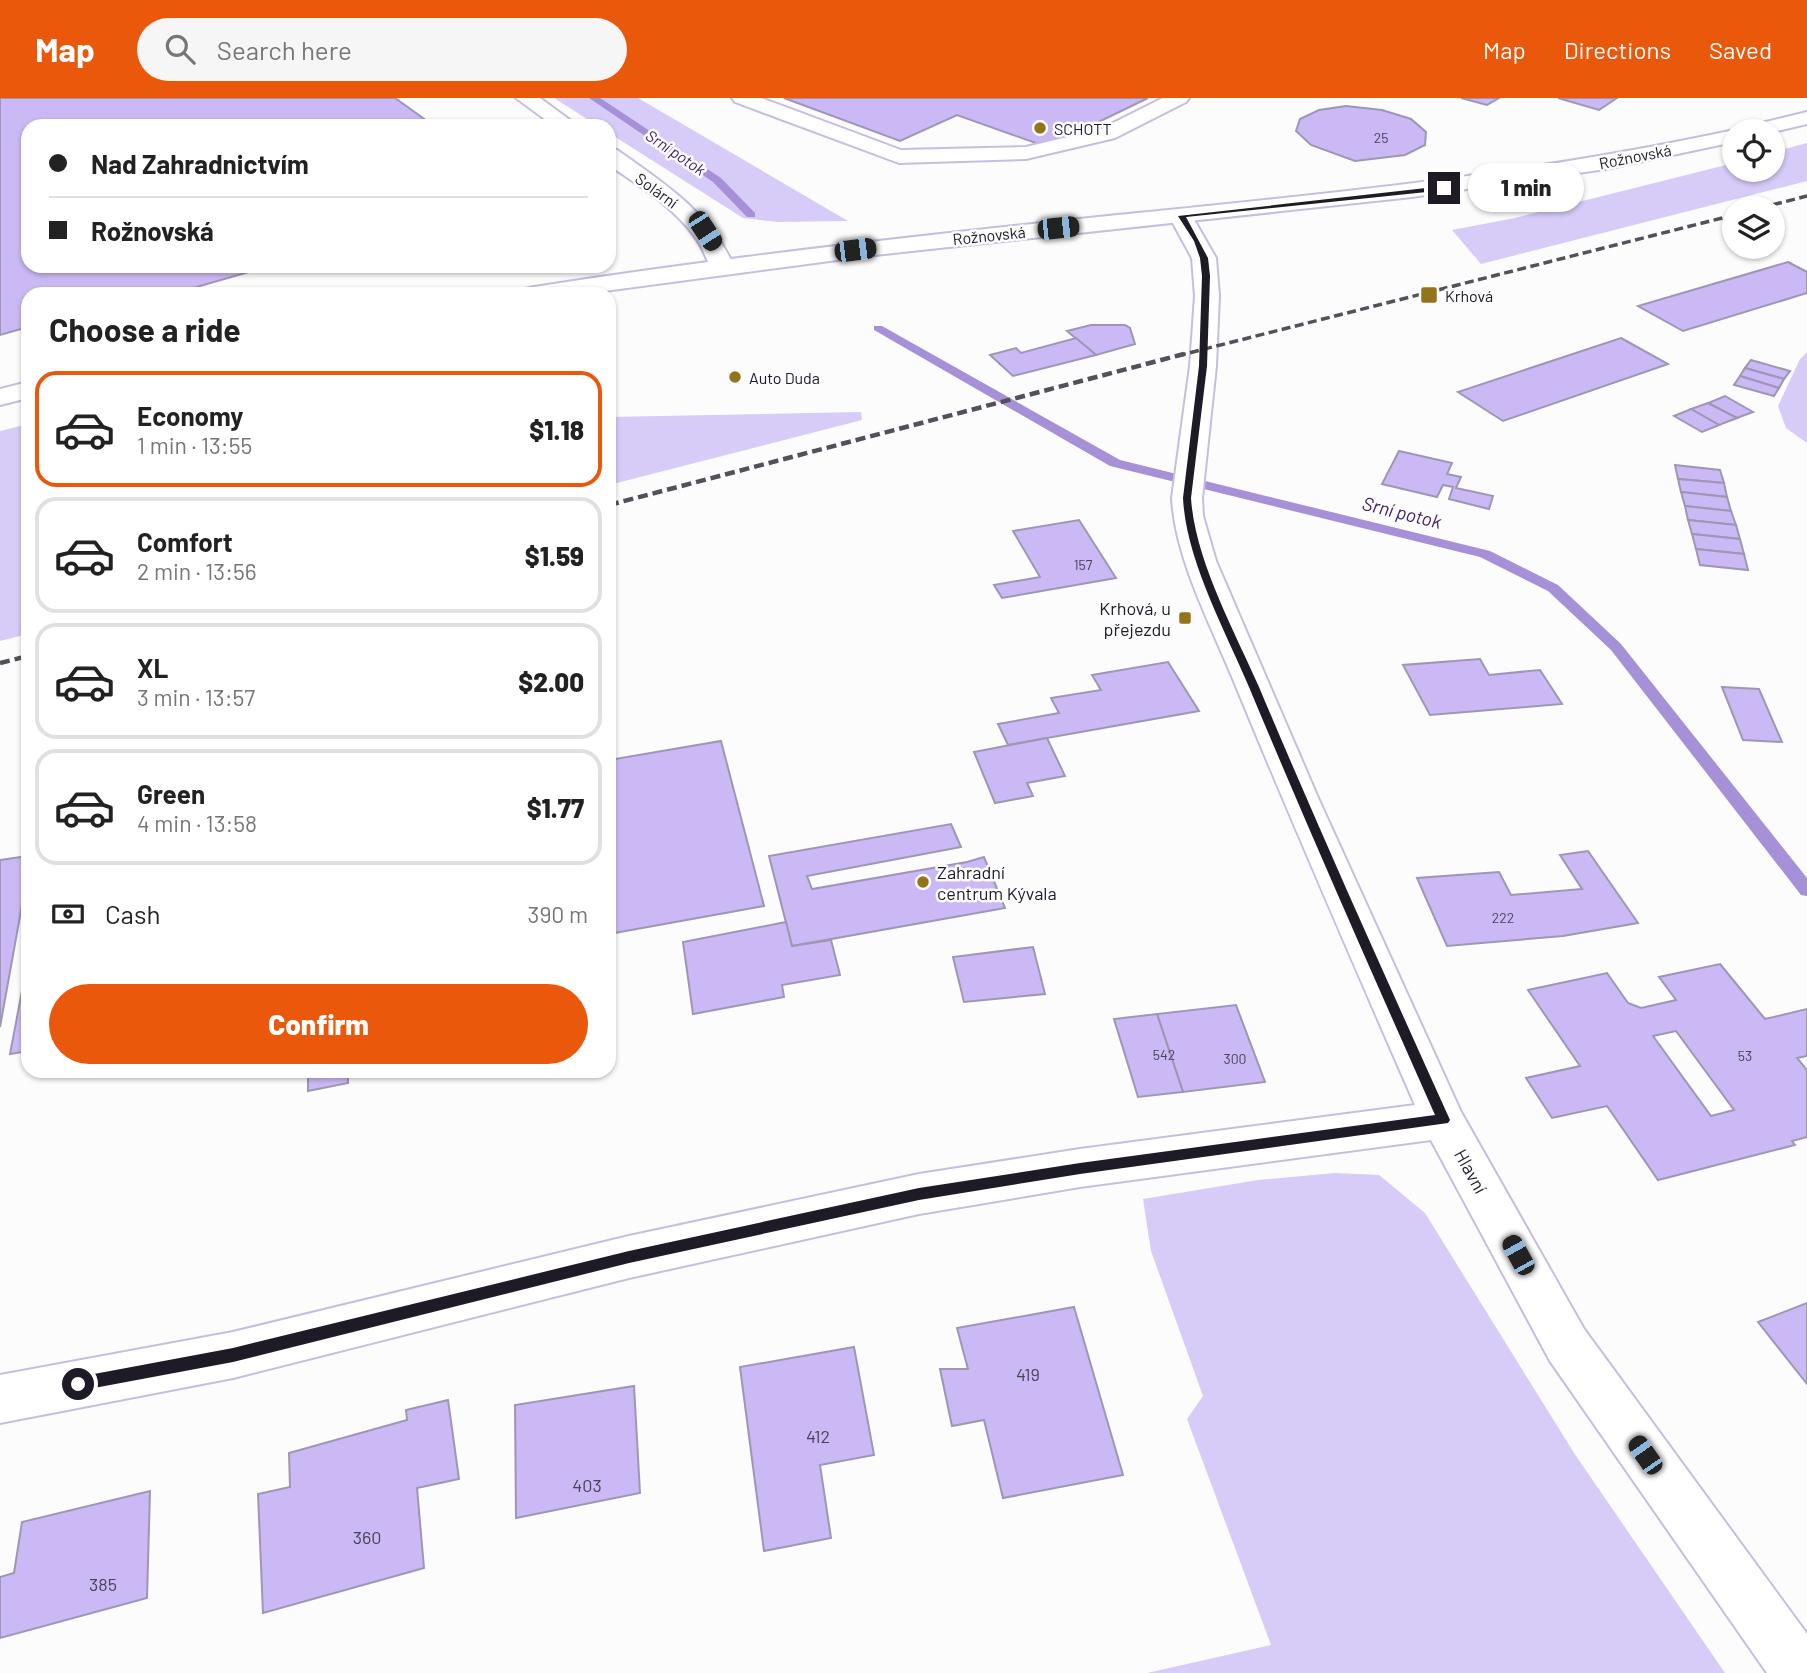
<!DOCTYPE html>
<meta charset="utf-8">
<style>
:root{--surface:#fff;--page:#f6f6f6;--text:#222;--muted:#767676;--line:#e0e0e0;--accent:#ea580c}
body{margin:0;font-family:Barlow,sans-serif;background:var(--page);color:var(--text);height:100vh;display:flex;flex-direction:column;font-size:26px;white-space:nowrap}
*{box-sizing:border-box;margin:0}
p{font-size:23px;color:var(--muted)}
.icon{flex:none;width:38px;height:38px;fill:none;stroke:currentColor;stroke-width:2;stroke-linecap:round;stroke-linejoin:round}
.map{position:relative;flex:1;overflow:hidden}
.sheet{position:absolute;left:21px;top:189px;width:595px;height:791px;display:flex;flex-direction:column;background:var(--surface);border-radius:21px;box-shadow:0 2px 5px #0004}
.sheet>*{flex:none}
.guide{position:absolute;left:21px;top:21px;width:595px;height:154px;border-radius:21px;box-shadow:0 2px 5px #0004;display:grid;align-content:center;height:154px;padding:0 28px;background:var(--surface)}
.fabs{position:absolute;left:1722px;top:21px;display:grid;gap:14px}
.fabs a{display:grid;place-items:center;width:63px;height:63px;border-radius:50%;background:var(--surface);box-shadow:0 2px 5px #0004;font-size:35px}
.end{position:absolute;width:32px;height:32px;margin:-16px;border:9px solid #1e1a26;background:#fff;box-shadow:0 0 0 4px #fff}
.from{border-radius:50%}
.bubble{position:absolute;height:49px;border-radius:24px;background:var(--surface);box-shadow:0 2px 5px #0004;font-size:23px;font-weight:800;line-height:49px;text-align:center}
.car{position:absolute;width:21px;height:42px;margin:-21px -10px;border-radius:9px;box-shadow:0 0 5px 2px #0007;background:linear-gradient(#222 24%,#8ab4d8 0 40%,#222 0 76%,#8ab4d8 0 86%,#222 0)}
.guide b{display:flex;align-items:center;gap:24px;height:66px;font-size:26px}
.guide b+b{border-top:2px solid var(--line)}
.guide i{width:18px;height:18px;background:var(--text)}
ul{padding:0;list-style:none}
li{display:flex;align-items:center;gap:21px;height:116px;margin:0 14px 10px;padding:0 14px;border:4px solid var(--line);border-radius:21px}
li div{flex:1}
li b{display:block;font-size:26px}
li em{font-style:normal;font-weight:800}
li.active{border-color:var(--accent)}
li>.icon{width:63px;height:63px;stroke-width:1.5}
h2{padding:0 28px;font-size:32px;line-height:84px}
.pay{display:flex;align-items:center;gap:18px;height:77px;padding:0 28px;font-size:26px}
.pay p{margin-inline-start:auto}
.cta{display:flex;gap:14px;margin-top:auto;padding:14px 28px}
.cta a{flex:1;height:80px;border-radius:42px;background:var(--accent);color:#fff;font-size:28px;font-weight:800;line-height:80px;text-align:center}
header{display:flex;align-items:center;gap:42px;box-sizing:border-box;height:98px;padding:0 35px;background:var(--accent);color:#fff}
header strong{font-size:33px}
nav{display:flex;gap:38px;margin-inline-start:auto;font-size:24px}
.search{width:490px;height:63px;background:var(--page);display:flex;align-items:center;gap:18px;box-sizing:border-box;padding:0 24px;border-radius:38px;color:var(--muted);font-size:26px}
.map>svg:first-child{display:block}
</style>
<header>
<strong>Map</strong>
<div class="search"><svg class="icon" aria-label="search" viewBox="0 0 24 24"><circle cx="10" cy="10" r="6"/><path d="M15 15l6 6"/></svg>Search here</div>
<nav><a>Map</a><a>Directions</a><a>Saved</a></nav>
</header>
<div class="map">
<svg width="1807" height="1575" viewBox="0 0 1807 1575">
<rect width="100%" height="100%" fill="#fcfcfc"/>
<!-- green -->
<g fill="#d7cbf7">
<path d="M554,0H638L848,123L778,124L743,120L609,35V28H598Z"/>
<path d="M1807,45V83L1481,166L1452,132L1515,120L1734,65V72H1773V54Z"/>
<path d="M1807,254V345L1786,330L1778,308L1800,261Z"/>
<path d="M861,314L862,322L609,387V319Z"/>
<path d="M28,326V536L0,543V333Z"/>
<path d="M1335,1075L1379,1077L1425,1115L1574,1355L1725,1575H1147L1271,1547L1187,1321L1203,1298L1151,1153L1143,1101L1258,1082Z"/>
</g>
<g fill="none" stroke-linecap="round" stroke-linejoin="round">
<!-- stream -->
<g fill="#a690d7" fill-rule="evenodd">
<path d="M589,0H600L721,80L755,115V119H747L713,84Z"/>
<path d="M874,228H882L1120,362L1490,453L1558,487L1621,546L1807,780V798L1801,797L1611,552L1548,493L1480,459L1110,368L874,232Z"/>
</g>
</g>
<!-- building -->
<g fill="#cab9f4" stroke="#9f96b6" stroke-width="2" fill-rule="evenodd">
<path d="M0,0H395L434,28H28V168H270L172,196H28V229L0,237Z"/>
<path d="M784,0H1148L1047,49L957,17L900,43Z"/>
<path d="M1461,0H1499L1487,7Z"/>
<path d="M1558,0H1617L1599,12Z"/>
<path d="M1346,8L1382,12L1411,21L1426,34L1425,47L1405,57L1355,63L1311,47L1296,33L1300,21L1319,12Z"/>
<path d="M1788,164L1807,174V195L1683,233L1638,208Z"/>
<path d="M1091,227H1125L1130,230L1135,246L1096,257L1067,233Z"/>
<path d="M1076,240L1096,257L1013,278L990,257L1016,250L1021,255Z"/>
<path d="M1621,240L1668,266L1503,323L1458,294Z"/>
<path d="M1751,262L1790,273L1784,281L1745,270Z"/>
<path d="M1745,270L1784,281L1779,290L1740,278Z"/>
<path d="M1740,278L1779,290L1774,298L1734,287Z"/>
<path d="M1725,298L1753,314L1737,320L1708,305Z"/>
<path d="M1708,305L1737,320L1719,327L1691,311Z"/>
<path d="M1691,311L1719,327L1702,334L1674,318Z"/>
<path d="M1399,353L1452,365L1447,376L1461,379L1456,390L1493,398L1489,411L1449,401L1453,389L1443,387L1437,399L1382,386Z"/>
<path d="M1675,367L1720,372L1724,385L1678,381Z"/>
<path d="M1678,381L1724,385L1727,399L1681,394Z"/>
<path d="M1681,394L1727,399L1731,413L1685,408Z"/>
<path d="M1685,408L1731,413L1736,427L1688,422Z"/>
<path d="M1079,422L1116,480L1002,500L994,487L1040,479L1013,433Z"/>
<path d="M1688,422L1736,427L1740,441L1692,436Z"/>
<path d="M1692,436L1740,441L1744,456L1696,451Z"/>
<path d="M1696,451L1744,456L1748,472L1700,467Z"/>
<path d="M1480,561L1489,577L1540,572L1562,606L1430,617L1403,567Z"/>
<path d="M1168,564L1199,613L1008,647L998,626L1059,615L1051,600L1101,592L1092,577Z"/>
<path d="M1722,589L1759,591L1782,644L1743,642Z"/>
<path d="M1047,640L1065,678L1027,685L1033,698L995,705L974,654Z"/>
<path d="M721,643L764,808L609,836V662Z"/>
<path d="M951,726L961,749L807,778L812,791L967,764L984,759L1005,810L792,848L769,758Z"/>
<path d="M1588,753L1638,825L1563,838L1447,848L1417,780L1499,774L1511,797L1582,791L1560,757Z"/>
<path d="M28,758V774L0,929V762Z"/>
<path d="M786,824L792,848L831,842L840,877L782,887L784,899L693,916L683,844Z"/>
<path d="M1033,849L1045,896L964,904L953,859Z"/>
<path d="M28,861V953L10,956Z"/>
<path d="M1720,866L1765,921L1807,911V958L1797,960L1807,972V1039L1792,1043L1795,1047L1658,1082L1607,1008L1552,1020L1526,980L1580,968L1528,892L1607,875L1628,905L1641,910L1676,902L1659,879ZM1676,933L1734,1012L1711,1018L1653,938Z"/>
<path d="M1236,907L1265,984L1183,994L1157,916Z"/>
<path d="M1157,916L1183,994L1138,999L1114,921Z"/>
<path d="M286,973H348V985L308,993V975L285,979Z"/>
<path d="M1807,1205V1286L1758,1224Z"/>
<path d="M1074,1209L1123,1377L1003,1400L984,1322L952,1328L940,1271H968L957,1230Z"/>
<path d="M854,1249L874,1357L820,1367L831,1440L764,1453L740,1269Z"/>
<path d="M634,1288L640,1395L516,1420L515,1307Z"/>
<path d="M448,1302L459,1381L417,1390L424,1470L263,1515L258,1396L290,1389L289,1355L407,1322L406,1312Z"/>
<path d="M150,1393L147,1500L0,1540V1479L14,1475L22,1424Z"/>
</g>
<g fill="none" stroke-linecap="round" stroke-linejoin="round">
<defs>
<g id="minor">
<path d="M516,0H540L578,28H554Z"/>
<path d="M732,0H761L901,52L1026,49L1101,31L1163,0H1189L1186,4L1115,40L1026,61L899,65L735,4Z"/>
<path d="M609,51L617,52C664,85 709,114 734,168L731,173L722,175L713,173C706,162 703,149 695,139C673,108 639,88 609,67Z"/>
<path d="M1181,111L1189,113L1216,160L1219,198L1216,268L1202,400L1203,418L1216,463L1319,702L1461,1014L1584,1231L1807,1536V1575H1767L1550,1263L1431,1042L1080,1089L919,1116L629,1180L233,1280L0,1325V1277L233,1234L629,1138L919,1076L1080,1051L1415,1007C1354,867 1293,727 1235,586C1212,529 1175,461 1172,400L1190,268L1195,198L1192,160L1169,118L1173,113Z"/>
</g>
<g id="major">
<path d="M1807,14V26L1773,34L1741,33L1745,29Z"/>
<path d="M1734,32L1740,33H1734V44L1606,71L1412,99L875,157L582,196H522L525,191L534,189C725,159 916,138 1108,118C1318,97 1527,77 1734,32Z"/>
<path d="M28,284V300L0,307V291Z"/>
</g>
</defs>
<!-- minor casing -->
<use href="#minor" stroke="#c7bedf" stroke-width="4"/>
<!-- major casing -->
<use href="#major" stroke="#c7bedf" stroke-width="4"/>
<!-- minor -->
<use href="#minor" fill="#fff" fill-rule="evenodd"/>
<!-- major -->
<use href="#major" fill="#fff" fill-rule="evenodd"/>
<!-- rail-far1 -->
<g stroke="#535059" stroke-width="3.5" stroke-dasharray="9 4.5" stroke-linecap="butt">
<path d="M1760,110L1807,98"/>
<path d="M1177,258L1734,117"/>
</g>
<!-- rail -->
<g stroke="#535059" stroke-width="4.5" stroke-dasharray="10 5" stroke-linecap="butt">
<path d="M609,407L1184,256"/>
<path d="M0,565L28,558"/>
</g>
</g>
<!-- route -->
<path fill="#1e1a26" d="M1444,88L1446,92L1186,119L1208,160L1210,178L1207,268L1191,400C1195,462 1234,532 1259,589C1320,734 1385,878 1450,1022L1448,1025L1080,1076L919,1102L629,1165L233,1264L78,1293L72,1291L70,1286L72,1281L78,1279L233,1250L629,1153L919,1090L1080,1065L1435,1017C1372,875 1309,733 1249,589C1225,532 1186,462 1183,400L1199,268L1202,178L1200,160L1194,143L1178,118Z"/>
<!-- markers -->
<g fill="#93741a" stroke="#fcfcfc" stroke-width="2.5">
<circle cx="1040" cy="30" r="7"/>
<rect x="1420" y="188" width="18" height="18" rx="3.5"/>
<circle cx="735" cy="279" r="7"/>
<rect x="1178" y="513" width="14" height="14" rx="3.5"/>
<circle cx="923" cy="784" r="7"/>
</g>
<g text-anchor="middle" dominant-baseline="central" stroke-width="5" stroke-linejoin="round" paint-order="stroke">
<!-- number labels -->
<g font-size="14" fill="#49425a">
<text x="1381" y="39">25</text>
<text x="1083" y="466">157</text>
<text x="1503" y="819">222</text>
<text x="1164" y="956">542</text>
<text x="1745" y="957">53</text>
<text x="1235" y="960">300</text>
</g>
<!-- far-poi labels -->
<g font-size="16" fill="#1e1a26" stroke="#fcfcfc" text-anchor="start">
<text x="1054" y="30">SCHOTT</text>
<text x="1445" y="197">Krhová</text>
<text x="749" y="279">Auto Duda</text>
</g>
<!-- far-water labels -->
<g font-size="16" font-style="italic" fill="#401d70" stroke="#fcfcfc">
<text transform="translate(676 54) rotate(34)">Srní potok</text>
</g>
<!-- far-street labels -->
<g font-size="16" fill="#1e1a26" stroke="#fcfcfc">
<text transform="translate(1635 58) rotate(-11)">Rožnovská</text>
<text transform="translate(657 92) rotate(36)">Solární</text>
<text transform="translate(989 137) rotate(-6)">Rožnovská</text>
</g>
<!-- poi labels -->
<g font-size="18" fill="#1e1a26" stroke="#fcfcfc" text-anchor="end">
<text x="1171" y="510">Krhová, u<tspan x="1171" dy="21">přejezdu</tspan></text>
<text x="937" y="774" text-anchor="start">Zahradní<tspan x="937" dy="21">centrum Kývala</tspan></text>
</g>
<!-- street labels -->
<g font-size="18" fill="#1e1a26" stroke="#fcfcfc">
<text transform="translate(1471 1073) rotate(61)">Hlavní</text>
</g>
<!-- near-number labels -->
<g font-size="18" fill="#49425a">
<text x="1028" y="1276">419</text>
<text x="818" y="1338">412</text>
<text x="587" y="1387">403</text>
<text x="367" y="1439">360</text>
<text x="103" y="1486">385</text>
</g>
<!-- water labels -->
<g font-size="19" font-style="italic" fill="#401d70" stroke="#fcfcfc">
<text transform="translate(1402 414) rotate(14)">Srní potok</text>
</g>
</g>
</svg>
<div class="fabs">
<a><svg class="icon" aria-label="locate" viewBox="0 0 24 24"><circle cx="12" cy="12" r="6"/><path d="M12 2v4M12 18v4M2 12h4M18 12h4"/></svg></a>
<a><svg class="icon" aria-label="layers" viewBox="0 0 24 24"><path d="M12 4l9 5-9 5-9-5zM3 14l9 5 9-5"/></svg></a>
</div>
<i class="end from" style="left:78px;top:1286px"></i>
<i class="end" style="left:1444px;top:90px"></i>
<div class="bubble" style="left:1468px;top:65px;width:116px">1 min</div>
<i class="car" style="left:1058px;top:130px;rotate:84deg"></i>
<i class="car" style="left:705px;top:133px;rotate:147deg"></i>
<i class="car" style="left:855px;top:152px;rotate:83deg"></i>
<i class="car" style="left:1518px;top:1157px;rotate:331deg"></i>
<i class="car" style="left:1645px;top:1357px;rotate:325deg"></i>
<div class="guide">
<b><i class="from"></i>Nad Zahradnictvím</b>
<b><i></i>Rožnovská</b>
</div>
<section class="sheet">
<h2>Choose a ride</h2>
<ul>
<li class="active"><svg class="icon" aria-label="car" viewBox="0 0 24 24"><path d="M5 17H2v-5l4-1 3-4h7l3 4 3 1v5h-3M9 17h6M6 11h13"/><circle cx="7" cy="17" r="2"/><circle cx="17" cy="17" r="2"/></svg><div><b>Economy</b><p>1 min · 13:55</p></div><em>$1.18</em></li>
<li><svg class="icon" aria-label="car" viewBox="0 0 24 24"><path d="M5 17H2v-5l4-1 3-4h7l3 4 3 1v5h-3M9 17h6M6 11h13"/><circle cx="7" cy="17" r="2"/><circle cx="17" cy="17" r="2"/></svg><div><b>Comfort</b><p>2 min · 13:56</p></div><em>$1.59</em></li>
<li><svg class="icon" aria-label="car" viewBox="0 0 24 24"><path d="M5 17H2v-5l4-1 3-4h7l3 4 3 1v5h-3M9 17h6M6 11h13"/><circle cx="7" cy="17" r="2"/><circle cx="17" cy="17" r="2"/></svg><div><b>XL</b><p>3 min · 13:57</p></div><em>$2.00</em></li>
<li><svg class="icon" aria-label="car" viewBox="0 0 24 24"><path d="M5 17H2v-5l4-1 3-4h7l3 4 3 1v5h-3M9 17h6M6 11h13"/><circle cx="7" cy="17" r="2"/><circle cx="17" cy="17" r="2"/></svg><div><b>Green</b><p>4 min · 13:58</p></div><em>$1.77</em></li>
</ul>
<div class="pay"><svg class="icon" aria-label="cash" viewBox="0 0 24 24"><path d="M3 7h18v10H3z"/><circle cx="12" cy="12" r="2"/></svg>Cash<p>390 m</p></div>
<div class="cta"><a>Confirm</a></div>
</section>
</div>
